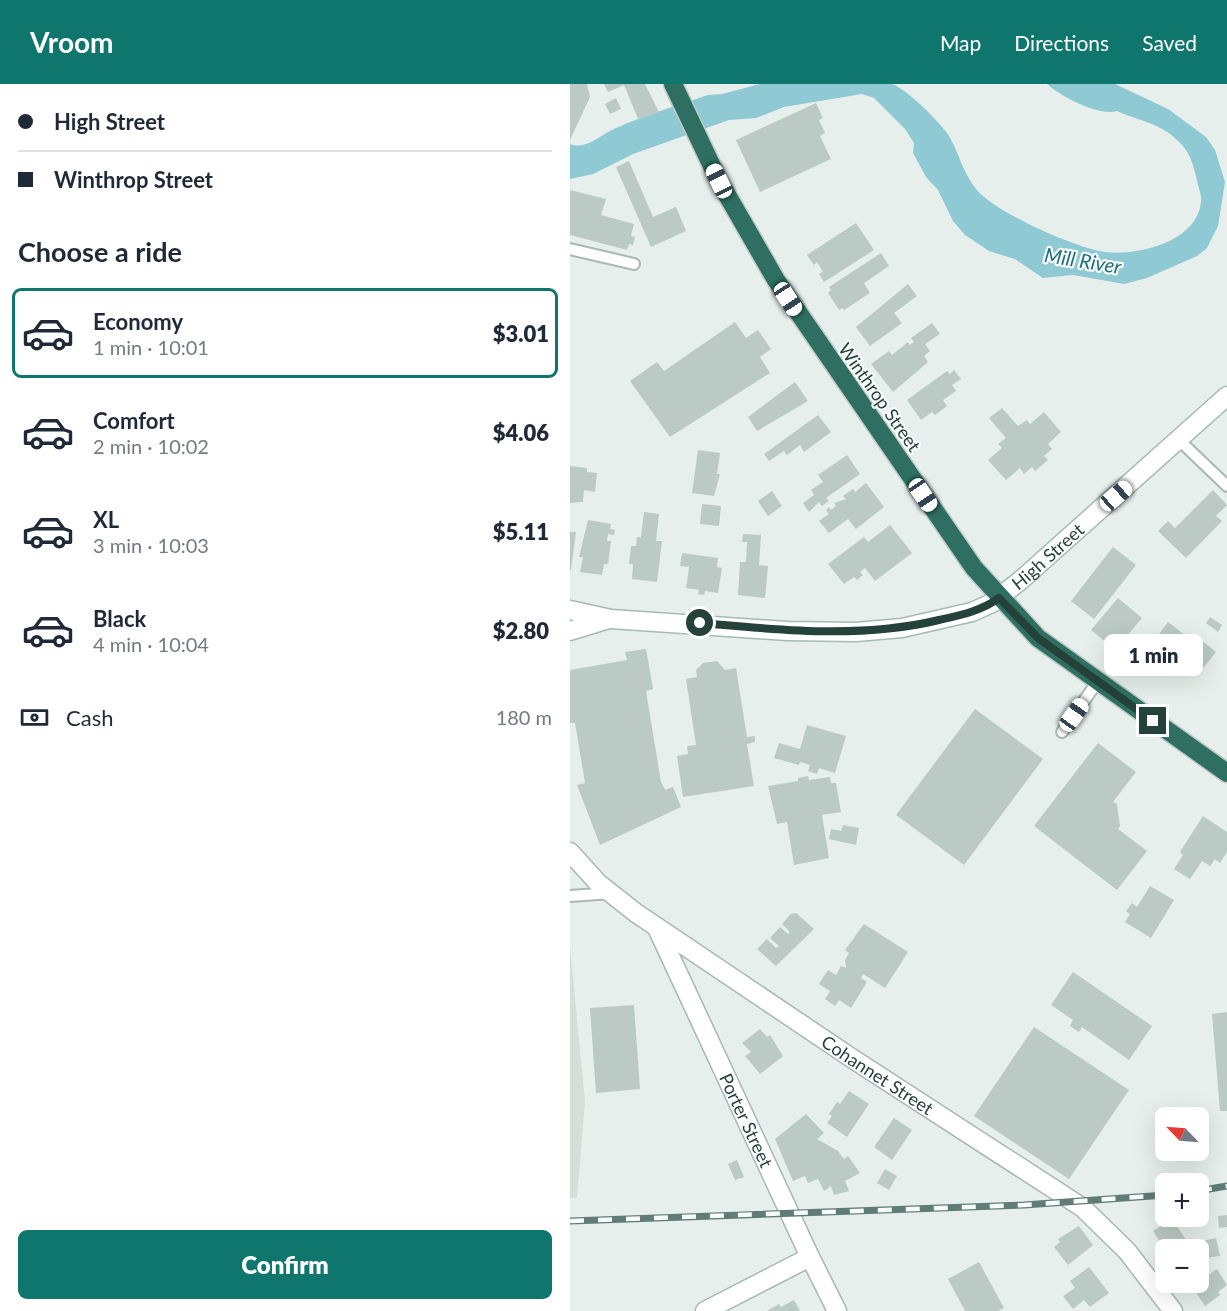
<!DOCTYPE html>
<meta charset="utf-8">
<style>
:root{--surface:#fff;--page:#f2f2f3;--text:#1f2937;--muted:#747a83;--line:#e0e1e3;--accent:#0f766e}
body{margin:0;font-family:Lato,sans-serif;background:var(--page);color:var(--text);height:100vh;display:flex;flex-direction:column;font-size:22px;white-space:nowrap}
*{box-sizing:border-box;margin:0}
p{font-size:20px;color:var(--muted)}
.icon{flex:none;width:33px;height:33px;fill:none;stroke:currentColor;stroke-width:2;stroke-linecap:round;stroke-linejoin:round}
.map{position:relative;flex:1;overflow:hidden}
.details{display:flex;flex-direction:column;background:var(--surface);width:570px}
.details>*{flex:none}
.guide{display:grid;align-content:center;height:132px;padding:0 18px;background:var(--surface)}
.needle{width:39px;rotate:295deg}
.tools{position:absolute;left:585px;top:1023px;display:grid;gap:12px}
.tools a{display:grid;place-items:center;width:54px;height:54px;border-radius:9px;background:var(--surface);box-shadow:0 6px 24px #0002;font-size:30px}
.end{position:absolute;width:27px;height:27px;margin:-14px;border:8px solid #24423a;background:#fff;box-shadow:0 0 0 3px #fff}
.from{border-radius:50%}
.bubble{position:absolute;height:42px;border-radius:9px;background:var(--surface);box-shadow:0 6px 24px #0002;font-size:20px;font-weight:800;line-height:42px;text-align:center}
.car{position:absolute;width:18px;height:36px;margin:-18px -9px;border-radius:8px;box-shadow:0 0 4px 2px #0007;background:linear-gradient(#fff 24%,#345 0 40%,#fff 0 76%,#345 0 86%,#fff 0)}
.guide b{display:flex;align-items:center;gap:21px;height:57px;font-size:22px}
.guide b+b{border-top:2px solid var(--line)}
.guide i{width:15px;height:15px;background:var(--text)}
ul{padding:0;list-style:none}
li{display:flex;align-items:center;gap:18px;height:90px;margin:0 12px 9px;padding:0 6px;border:3px solid transparent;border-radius:9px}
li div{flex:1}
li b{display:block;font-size:22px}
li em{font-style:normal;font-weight:800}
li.selected{border-color:var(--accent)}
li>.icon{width:54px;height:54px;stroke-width:1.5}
h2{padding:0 18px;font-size:27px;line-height:72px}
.pay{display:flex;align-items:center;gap:15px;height:66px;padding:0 18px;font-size:22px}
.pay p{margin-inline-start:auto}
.cta{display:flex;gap:12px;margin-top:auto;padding:12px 18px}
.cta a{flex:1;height:69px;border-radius:9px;background:var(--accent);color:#fff;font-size:24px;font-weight:800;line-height:69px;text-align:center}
header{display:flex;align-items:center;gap:36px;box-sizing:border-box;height:84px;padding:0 30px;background:var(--accent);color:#fff}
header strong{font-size:28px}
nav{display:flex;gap:33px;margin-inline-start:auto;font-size:21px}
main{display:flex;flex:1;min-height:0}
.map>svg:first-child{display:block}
</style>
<header>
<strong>Vroom</strong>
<nav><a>Map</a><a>Directions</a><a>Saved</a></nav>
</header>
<main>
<section class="details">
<div class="guide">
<b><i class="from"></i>High Street</b>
<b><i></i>Winthrop Street</b>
</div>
<h2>Choose a ride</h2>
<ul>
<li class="selected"><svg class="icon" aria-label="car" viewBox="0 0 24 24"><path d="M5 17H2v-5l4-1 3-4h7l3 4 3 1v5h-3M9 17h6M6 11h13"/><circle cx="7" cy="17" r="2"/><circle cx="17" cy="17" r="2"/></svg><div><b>Economy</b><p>1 min · 10:01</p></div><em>$3.01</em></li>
<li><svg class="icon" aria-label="car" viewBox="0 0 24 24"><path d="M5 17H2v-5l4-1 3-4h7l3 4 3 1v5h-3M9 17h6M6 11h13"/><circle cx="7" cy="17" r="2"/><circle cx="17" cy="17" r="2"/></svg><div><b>Comfort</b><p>2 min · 10:02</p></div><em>$4.06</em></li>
<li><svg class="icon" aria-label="car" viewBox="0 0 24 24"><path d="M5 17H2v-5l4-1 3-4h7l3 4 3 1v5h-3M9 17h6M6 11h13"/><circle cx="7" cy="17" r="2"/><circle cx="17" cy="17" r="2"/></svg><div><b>XL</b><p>3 min · 10:03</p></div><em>$5.11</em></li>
<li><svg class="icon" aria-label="car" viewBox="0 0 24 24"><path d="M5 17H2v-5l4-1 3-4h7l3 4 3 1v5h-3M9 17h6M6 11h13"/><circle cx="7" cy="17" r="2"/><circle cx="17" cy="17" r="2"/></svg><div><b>Black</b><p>4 min · 10:04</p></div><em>$2.80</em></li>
</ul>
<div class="pay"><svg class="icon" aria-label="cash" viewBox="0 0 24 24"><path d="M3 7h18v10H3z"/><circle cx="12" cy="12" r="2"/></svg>Cash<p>180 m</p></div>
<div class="cta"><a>Confirm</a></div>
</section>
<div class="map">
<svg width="657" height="1227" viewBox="0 0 657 1227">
<rect width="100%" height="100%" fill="#e6efeb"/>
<!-- built -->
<path fill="#d4dfda" d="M0,863L15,1017L7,1114H0Z"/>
<!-- water -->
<path fill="#8ec9d4" d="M190,0C224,0 257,0 290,0C300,0 314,0 322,0C337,5 371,39 379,52C389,69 393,89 406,105C424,128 505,164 535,168C568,172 627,158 631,118C632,111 628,103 627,96C623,80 620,67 607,56C590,39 569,37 547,27C530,33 490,12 477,0H545L598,25L636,53L645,66L655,98L648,142L637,164L627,172L577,194L554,200L503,191L473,194L445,175L419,167L395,151L383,137L368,106L356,93L343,69L344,59L335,45L304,14L292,10L214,23L186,34L159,36L63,70L23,90L0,95V60C16,67 31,50 46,44C75,31 107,22 138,11L152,10Z"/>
<!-- building -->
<g fill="#bbcac4">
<path d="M0,0H17L20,13L0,56Z"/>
<path d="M34,0H75L89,28L68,35L54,1L38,8Z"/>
<path d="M46,14L51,25L40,30L35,20Z"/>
<path d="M246,19L253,34L249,36L255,49L250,52L261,75L190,108L166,56Z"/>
<path d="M59,77L83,133L106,123L116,147L81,163L46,83Z"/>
<path d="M0,106L36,115L31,131L64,140L61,152L65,153L63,161L59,160L57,166L0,151Z"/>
<path d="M286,139L304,166L254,198L249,190L253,188L247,178L244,181L237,171Z"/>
<path d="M311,169L319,182L294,199L300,209L274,226L272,224L269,226L258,209L261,206L259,203Z"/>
<path d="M338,200L347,212L324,229L332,239L300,262L286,243Z"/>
<path d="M165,238L176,254L188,246L201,265L190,273L200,289L100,353L60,297L87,278L94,287Z"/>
<path d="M362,239L370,250L355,260L360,267L354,272L358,278L323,308L301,280L319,267L322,271L338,258L340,261L344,258L341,254Z"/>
<path d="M384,286L391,295L382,301L386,307L373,316L377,322L365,331L362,328L351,336L337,316L377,287L380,290Z"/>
<path d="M225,298L238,317L187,347L178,333Z"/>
<path d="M432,324L448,342L457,336L460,340L474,328L491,348L478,360L482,365L474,372L478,376L465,387L462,383L454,390L450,384L436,396L418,376L432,364L428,360L436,354L419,334Z"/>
<path d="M248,331L261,348L234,368L230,361L217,371L214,367L199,377L194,370Z"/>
<path d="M128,366L150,369L147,390H150L144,412L122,409Z"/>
<path d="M277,371L290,390L256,414L259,417L252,422L249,418L239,428L233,419L244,411L241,406L253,398L248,391Z"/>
<path d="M0,382L17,384V388L27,389L25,408L14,406L13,418L0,419Z"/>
<path d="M296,399L314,423L286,445L278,435L259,449L249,437L259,430L256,426L259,423L261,426L266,422L264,419L276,415L273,412L283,405L285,408Z"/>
<path d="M643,406L657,421L646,432L652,437L616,474L588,447L598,437L605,444Z"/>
<path d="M202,407L212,422L198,432L188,417Z"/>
<path d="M132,420L151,422L149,442L130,440Z"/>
<path d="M74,428L89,430L86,457H92L87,498L62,495L63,480H59L61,462H66L67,453H71Z"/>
<path d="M18,436L41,440L40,445L45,446L44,451L38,450L37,457H41L38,480H34L32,491L10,488L13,473H9Z"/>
<path d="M320,441L342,469L305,497L295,484L290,488L293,491L287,496L284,493L274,500L258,480L294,453L298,458Z"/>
<path d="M0,448H6L1,486H0Z"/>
<path d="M173,450L191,451L189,481L198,482L195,514L168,511L170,478H176L177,458H172Z"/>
<path d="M543,463L566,481L524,535L501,517Z"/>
<path d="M112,469L148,474L147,483L152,484L148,509L135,507L134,511L128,510L129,506L116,504L119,483L110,482Z"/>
<path d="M548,514L572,534L545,566L521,546Z"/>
<path d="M640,533L652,541L648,548L636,539Z"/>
<path d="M598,538L620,555L624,550L646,568L631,587L624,581L621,584L597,566L599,563L587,553Z"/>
<path d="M76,565L83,605L76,607L91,698L95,706L103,703L111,723L30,761L7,701L15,699L5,639H0V586L57,576L55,568Z"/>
<path d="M147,577L155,586L166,584L177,653L185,652V658L177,660L184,702L113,713L107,672L118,670L117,662L126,661L116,595L127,593L126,586L133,579Z"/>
<path d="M405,625L473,675L394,781L326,731Z"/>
<path d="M237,641L276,652L265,689L249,684L247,690L238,687L240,681L230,678L229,681L204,674L209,659L230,665Z"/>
<path d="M528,659L566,688L543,718L547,720L550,742L548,745L577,767L547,806L464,742Z"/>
<path d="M238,692L239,696L260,693L261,699H266L271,728L252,731L259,774L224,781L217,738L207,740L198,702L228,697V694Z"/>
<path d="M633,732L657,748V768L650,779L645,775L640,782L632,777L620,795L604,785L613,771L610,768Z"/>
<path d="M273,741L289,744L286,761L259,755L261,745L271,747Z"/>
<path d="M580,802L604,816L581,854L555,838L560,830L556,827L562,819L567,823Z"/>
<path d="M226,829L244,845L206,882L187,865L197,855L206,864L209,862L200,854L210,843L218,850L220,848L212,840L221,830Z"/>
<path d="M294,840L338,868L315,904L293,890L291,894L297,898L281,924L269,916L265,922L255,915L260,907L249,900L258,886L266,891L271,882L276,884L275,876L279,869L275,866Z"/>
<path d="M503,888L582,942L559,976L512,943L509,948L500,942L503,936L481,921Z"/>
<path d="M64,921L70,1005L26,1009L20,924Z"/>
<path d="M657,928V1027H650L642,930Z"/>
<path d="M464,943L559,1006L499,1095L404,1032Z"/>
<path d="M190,945L197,953L200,951L213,972L190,990L175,972L181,968L172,959Z"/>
<path d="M279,1007L299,1020L277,1053L257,1039L262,1032L259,1030L267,1018L270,1020Z"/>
<path d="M236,1030L254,1049L247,1055L268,1067L274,1075L278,1072L290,1089L275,1097L279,1107L264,1111L261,1102L254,1107L248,1095L238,1099L235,1092L223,1097L205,1055Z"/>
<path d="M324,1034L342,1046L322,1076L304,1063Z"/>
<path d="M167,1076L174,1093L165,1096L158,1080Z"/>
<path d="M315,1085L327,1092L319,1106L307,1099Z"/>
<path d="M657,1131V1143L649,1144L648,1132Z"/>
<path d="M602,1135L619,1160L646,1154L650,1172L628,1175V1166H620V1162L613,1166H595L583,1147Z"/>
<path d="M509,1142L523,1161L498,1181L484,1163L490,1158L488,1155Z"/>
<path d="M409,1178L434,1224L428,1227H395L378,1195Z"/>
<path d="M519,1183L539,1209L520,1223L514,1216L503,1225L493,1212L505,1204L500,1197Z"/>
<path d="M647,1185L657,1201L648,1208L650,1211L635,1222L619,1198H628V1193L635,1188L637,1192Z"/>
<path d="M224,1216L230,1227H197L209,1220L211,1223Z"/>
</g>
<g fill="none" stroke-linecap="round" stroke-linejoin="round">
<defs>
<g id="lane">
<path d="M0,165L64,180"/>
<path d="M609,356L657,402"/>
<path d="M492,648L528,597"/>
<path d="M0,812L41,809"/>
</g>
<g id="street">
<path id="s1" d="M0,768L28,799L66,829L283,975L513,1124L557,1167L603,1227"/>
<path id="s2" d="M87,844L240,1173L267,1227"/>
<path d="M135,1227L240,1173"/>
</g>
<g id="secondary">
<path id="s3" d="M0,526L41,535L217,547L286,548L332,544L402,528L422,519L451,496L657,312"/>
<path d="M0,547L39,535"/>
</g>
<path id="highway" d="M103,0L149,97L206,196L404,484L468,554L657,689"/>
</defs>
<!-- lane casing -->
<use href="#lane" stroke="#a8b8b2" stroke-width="14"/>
<!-- street casing -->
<use href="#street" stroke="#a8b8b2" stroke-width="21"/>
<!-- secondary casing -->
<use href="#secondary" stroke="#a4bbb3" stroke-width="21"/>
<!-- highway casing -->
<use href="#highway" stroke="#c2cac8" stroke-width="21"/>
<!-- lane -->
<use href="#lane" stroke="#fff" stroke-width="10"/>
<!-- street -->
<use href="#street" stroke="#fff" stroke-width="18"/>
<!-- secondary -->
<use href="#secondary" stroke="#fff" stroke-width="18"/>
<!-- highway -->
<use href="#highway" stroke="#2f6f62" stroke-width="18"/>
<defs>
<g id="rail">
<path d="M628,1107L657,1102"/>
<path d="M0,1137L454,1121L596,1111"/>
</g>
</defs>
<!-- rail casing -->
<use href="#rail" stroke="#5f7d75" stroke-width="7"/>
<!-- rail -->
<use href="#rail" stroke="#f7fbf9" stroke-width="4.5" stroke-dasharray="14" stroke-linecap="butt"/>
</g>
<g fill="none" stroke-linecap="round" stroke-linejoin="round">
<!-- route -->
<path stroke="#24423a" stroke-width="8" d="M130,539C211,546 290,555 369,536C391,531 411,527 429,514L468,554L583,637"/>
</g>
<g text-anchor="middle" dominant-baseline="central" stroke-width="4.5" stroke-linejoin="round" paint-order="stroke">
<!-- street labels -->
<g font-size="18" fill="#24423a" stroke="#f7fbf9">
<text transform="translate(310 313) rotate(55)">Winthrop Street</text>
<text stroke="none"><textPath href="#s3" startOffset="500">High Street</textPath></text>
<text stroke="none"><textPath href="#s1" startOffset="381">Cohannet Street</textPath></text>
<text stroke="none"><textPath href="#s2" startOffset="212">Porter Street</textPath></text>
</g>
<!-- water labels -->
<g font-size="20" font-style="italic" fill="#1c6f80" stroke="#f7fbf9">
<text transform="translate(513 176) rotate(9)">Mill River</text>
</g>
</g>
</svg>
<div class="tools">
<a><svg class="needle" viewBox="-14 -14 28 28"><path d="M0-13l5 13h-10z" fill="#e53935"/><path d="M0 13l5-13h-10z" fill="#747a83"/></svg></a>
<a>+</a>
<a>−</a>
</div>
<i class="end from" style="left:130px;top:539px"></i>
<i class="end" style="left:583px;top:637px"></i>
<div class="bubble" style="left:534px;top:550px;width:99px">1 min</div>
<i class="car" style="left:149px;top:97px;rotate:334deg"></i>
<i class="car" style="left:218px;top:215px;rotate:147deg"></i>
<i class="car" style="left:353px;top:411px;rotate:146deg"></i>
<i class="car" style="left:546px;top:412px;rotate:49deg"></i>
<i class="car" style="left:504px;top:631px;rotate:35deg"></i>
</div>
</main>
